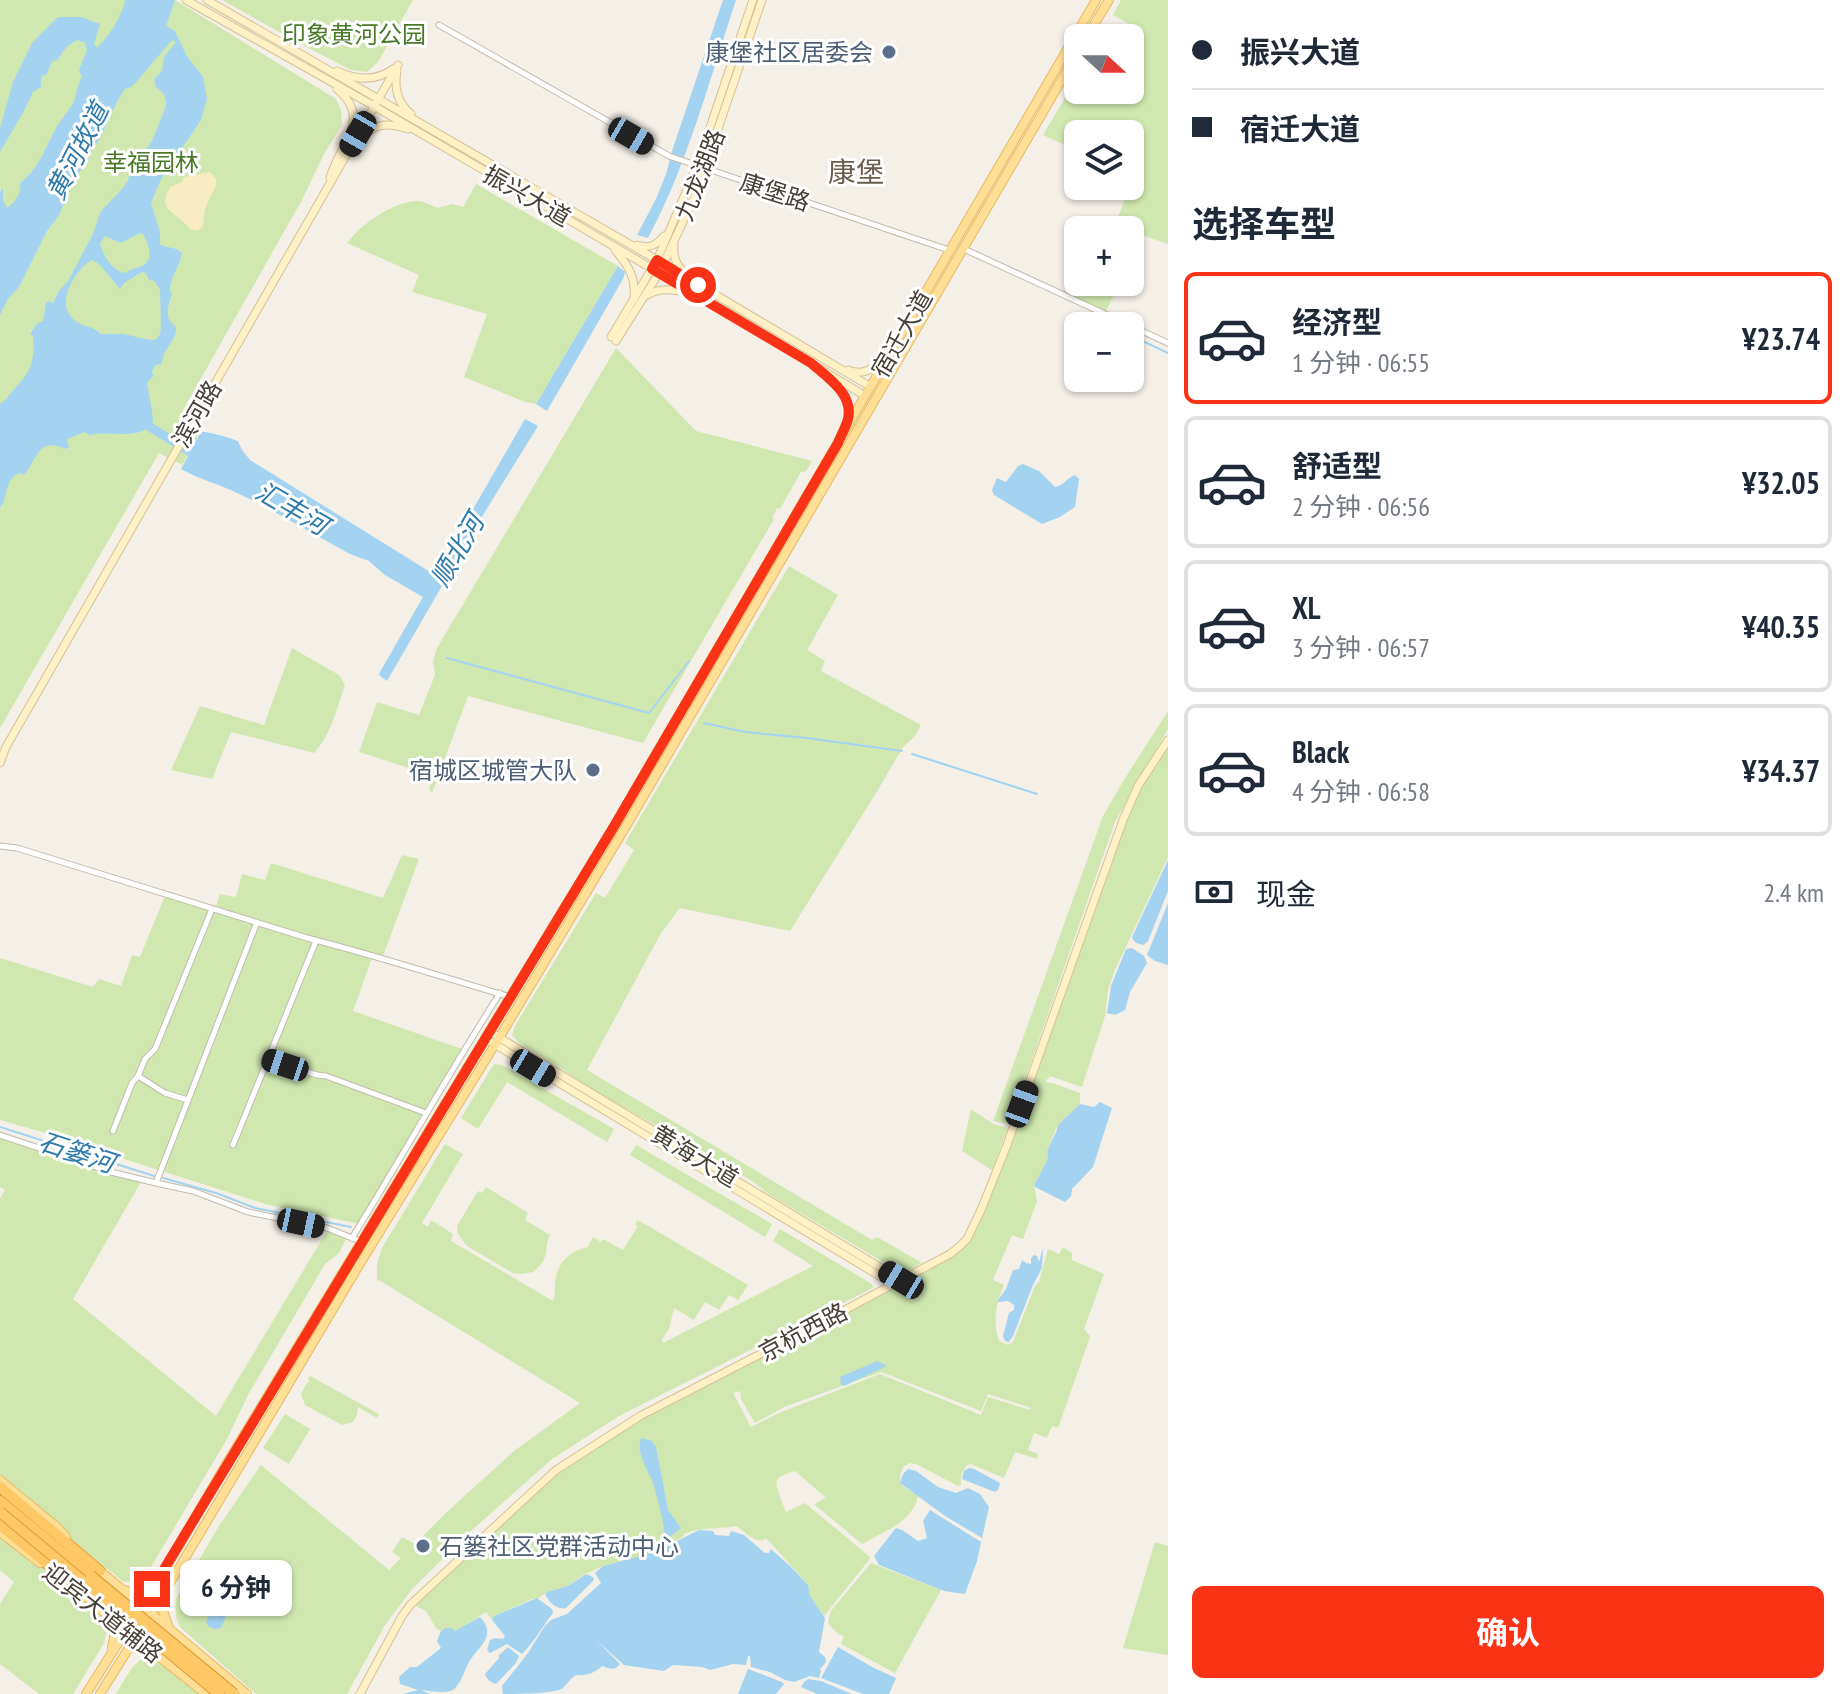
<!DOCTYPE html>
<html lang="zh">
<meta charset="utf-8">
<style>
:root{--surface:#fff;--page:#f6f6f7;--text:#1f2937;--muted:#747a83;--line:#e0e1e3;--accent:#fb3316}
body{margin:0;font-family:"PT Sans Narrow","Noto Sans SC",sans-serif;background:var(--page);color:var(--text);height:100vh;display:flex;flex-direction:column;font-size:30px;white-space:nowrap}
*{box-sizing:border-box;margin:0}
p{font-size:26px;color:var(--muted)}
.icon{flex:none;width:44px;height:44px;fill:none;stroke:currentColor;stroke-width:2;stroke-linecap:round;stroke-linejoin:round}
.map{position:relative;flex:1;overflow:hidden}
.panel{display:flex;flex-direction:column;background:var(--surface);width:680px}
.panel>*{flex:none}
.guide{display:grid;align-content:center;height:176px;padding:0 24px;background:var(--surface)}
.needle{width:52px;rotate:111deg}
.buttons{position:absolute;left:1064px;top:24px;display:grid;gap:16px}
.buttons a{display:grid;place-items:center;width:80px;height:80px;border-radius:12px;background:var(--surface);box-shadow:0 2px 6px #0004;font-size:40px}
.end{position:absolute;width:36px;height:36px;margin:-18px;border:10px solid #fb3316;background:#fff;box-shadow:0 0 0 4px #fff}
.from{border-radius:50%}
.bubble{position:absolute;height:56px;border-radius:12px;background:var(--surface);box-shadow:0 2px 6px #0004;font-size:26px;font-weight:700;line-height:56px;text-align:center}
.car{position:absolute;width:24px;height:48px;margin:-24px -12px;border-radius:10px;box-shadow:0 0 6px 2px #0007;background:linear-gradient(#222 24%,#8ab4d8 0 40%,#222 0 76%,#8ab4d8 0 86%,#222 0)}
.guide b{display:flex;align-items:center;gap:28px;height:76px;font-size:30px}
.guide b+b{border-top:2px solid var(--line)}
.guide i{width:20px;height:20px;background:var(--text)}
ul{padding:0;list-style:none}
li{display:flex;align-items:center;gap:24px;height:132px;margin:0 16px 12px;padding:0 8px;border:4px solid var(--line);border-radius:12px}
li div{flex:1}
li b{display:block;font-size:30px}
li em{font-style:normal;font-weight:700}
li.active{border-color:var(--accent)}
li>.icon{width:72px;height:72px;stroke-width:1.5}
h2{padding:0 24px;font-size:36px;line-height:96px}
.pay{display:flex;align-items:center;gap:20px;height:88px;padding:0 24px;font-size:30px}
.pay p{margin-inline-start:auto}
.cta{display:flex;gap:16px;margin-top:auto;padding:16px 24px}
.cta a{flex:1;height:92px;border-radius:12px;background:var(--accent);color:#fff;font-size:32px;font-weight:700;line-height:92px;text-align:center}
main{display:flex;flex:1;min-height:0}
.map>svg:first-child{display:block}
</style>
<main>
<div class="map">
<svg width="1168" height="1694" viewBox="0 0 1168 1694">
<rect width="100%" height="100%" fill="#f4efe7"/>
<!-- green -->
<g fill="#d0e8af" fill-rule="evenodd">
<path d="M0,0H175L336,99L341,110L342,125L324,154L302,200L178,419L201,432L182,465L159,453L0,728Z"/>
<path d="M222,0H413L378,62L367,72L351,70L297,42Z"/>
<path d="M1121,0H1168V244L1142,235L1130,262V230H1113L1133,179L1130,177V134H1078V151L1043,135L1077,78L1078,90H1130V38H1124L1131,25L1113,15Z"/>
<path d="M476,184L618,266L536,404L525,402L464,377L487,314L412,292L419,275L347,243C361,224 395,200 420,201C426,202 432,206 438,208L452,204L463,207Z"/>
<path d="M1086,282H1120L1106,311L1076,297Z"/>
<path d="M616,348L696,431L812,461L806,471L801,472L780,509L777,508L772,518L774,519L643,743L468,696L432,793L429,790L432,779L431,775L359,752L377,702L419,715L435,675L433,661L437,648Z"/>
<path d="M789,566L838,595L807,650L825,661L821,671L921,725L915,736L903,747L876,793L790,931L680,908L661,933L587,1070L872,1240L877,1237L922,1263L905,1272H900L770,1195L752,1181L590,1088L562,1069L519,1043L512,1035L515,1026L596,893L605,898L634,850L625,843Z"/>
<path d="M292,648L339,675L345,685C337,708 331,735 314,753L231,732L212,779L171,770L200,706L264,725Z"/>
<path d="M1168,711V729L1115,822L1010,1123L1008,1124L993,1121L1103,816L1122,783Z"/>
<path d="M1168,743V857L1115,970L1108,990L1105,1016L1082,1087L1050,1076L1045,1082L1052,1083L1080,1093V1104L1057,1126L1047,1151L1048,1159L1034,1185L1037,1201L1023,1239L1012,1235L993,1280L1004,1285C996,1304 992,1320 999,1341L1008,1345L1013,1342L1035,1286L1039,1282L1048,1249L1059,1254L1063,1247L1072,1253V1260L1104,1274L1084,1329L1090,1336L1089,1340L1058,1428L1052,1426L1047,1438L1034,1433L1028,1450L1038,1454L1037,1459L1015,1452L1004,1478L971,1464L967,1465C962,1472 960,1476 961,1485L958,1486L916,1464L910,1463L903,1467C895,1486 904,1486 918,1496C913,1522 883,1532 862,1544L814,1504L826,1498L795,1471C790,1473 779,1475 777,1480C774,1485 784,1506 786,1512L805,1503L870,1557L869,1560L824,1616L810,1596L808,1585L769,1541L765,1538L764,1540C753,1543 745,1531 736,1526C717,1530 702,1526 684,1534V1536L669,1545L666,1549L603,1566L583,1575L568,1586L547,1592L539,1598L532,1599L494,1616L492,1620L486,1612L455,1632L445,1628L441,1631L436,1628L426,1611L414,1605L554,1474L648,1415L817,1329L951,1258L963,1248L972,1235L1134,801L1144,780ZM881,1372L981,1411L988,1394L1031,1408L1030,1410L988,1397L981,1415L880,1374L779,1413L751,1427L733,1393L740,1391L741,1399L755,1423L784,1407Z"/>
<path d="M402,855L419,859L383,956L372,958L353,1011L462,1049L360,1224L269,1205L105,1153L70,1140L0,1120V958L93,987L99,979L121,986L132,955L140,957L167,891L216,906L220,894L236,897L242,874L265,880L271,863L383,898Z"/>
<path d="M494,1064L502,1065L614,1129L607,1142L507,1082L478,1129L461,1118Z"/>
<path d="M971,1109L993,1124L1008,1128L992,1170L962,1151Z"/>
<path d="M0,1138L141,1182L73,1299L216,1416L327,1231L346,1239L339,1253L325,1264L248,1395L227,1439L145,1577C137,1582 131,1583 122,1581L0,1480V1199L5,1190L0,1187Z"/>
<path d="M445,1144L463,1154L422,1223L428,1227L431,1220L453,1234L451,1241L553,1301C556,1295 554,1290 555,1283C557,1263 569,1251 588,1247L593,1237L601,1242L603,1239L623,1250L638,1226L635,1224L638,1220L748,1285L738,1300L729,1295L719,1310L705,1302L694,1320L674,1308L669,1329L662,1339L663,1343L813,1266L773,1241L780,1229L872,1284L873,1288L619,1416L552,1459L471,1531L413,1588L385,1625L347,1694H256L181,1628C175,1619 175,1610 176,1599L219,1526L261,1465L389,1570L401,1558L392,1552L402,1537L415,1544L450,1509L514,1451L580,1403L377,1279V1264L382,1248Z"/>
<path d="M636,1145L772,1224L765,1237L630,1155Z"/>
<path d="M486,1187L528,1213L525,1220L550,1235C542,1251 553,1255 533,1272L522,1274L513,1273L467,1246L458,1234L457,1226L478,1191L482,1193Z"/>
<path d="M310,1376L379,1414L377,1418L358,1407L357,1415L353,1422L342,1425L305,1405L301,1394L306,1384L310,1381L308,1379Z"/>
<path d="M285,1414L310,1429L289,1464L263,1448Z"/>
<path d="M0,1526L104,1616L107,1628L104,1643L73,1694H39L0,1664V1604L14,1582L0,1570Z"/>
<path d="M1155,1542L1168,1546V1655L1123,1648Z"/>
<path d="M871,1563L941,1590L895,1673L841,1644L844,1636L838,1634C835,1629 830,1628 828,1622L831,1611Z"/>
<path d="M151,1653L207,1694H116C126,1678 133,1661 151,1653Z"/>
</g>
<!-- sand -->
<path fill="#f8ecc2" d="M210,172L216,179V185L205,209L203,226L198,231L190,229C185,220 165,212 165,201C165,196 168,192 170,187L182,182L184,177Z"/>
<!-- water -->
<g fill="#a3d3f1" fill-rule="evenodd">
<path d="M125,0H175L166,26L175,31L186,55L203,77L207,99L201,120L161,179L151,203L160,232V244C168,249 175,246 182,253C180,267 170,276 170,291L172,294C168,306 163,318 176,327C177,342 162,348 162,364L155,365L152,372L153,376L147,383C149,397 153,410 153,424C135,441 113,430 89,435L85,432L67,439L69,447L65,449C38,436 37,460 24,475L19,473C3,481 9,496 0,508V404C8,399 11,392 18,385C32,370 35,357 33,336L30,334L37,324L43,321L46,303L49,301L53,303L59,291L68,281L92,236L101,211L123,188L128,180L132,164L142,155L152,141L165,109L166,102L164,94L156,87L154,79L162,71L164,57L176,42L172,40L138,80L131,87L125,89L119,98L101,136L72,185L59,215L47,231L19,287L8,299L0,315V192L3,188V200L7,208C15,202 22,193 20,183C39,169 45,148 56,128C61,119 69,111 74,101C77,93 77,85 82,77L79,70L87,50L85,43L78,40C68,44 63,50 58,60L52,61L47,74L41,77V87L33,92L25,109L0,152V128L13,82L32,43L58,17H81L100,24L94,44L97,48C108,37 123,16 125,0ZM142,233C147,240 155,258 144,265C138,269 135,266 126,273C112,271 104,257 100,244L105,236L121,243C129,240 133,235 142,233ZM92,260L99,264L120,289L124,283L142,272L146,273L149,280L154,281L160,289C160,298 162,330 160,334C159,336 157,338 155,340C143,340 133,335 121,334C114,333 108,335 101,334C94,326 81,327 73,319C55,303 75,269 92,260Z"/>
<path d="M723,0H736C710,78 687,166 648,238L637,235L656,199L666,174L673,148Z"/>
<path d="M618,266L625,272L624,277L547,411L536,404Z"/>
<path d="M525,419L538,426L483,515L387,681L379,675L380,672L423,597L385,575L369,561L350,554C313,534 277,512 239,494C220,484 200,480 181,469L201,432C208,431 231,438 238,441L242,450L250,460L435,575Z"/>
<path d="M1023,464L1039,471L1055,487C1063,486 1067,478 1075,475L1079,479L1075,507L1060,517L1042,524L994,495L992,490L997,478L1006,482L1018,466Z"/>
<path d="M1168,860V891L1148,941L1144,945C1138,944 1134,943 1132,937Z"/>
<path d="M1168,903V965L1155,961L1147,955Z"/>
<path d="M1132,948L1144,956L1147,963L1130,992L1125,1010L1115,1015L1107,1013L1111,986L1126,949Z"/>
<path d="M1100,1102L1112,1108L1093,1167L1072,1189L1071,1196L1065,1202L1035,1187L1034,1185L1048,1159L1047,1151L1057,1130V1126L1080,1104L1094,1107Z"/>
<path d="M1043,1248L1042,1268L1033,1285L1013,1336L1009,1342L1005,1341L1003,1336L1009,1313L1014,1310V1305L1008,1301L998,1302V1300L1006,1289L1013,1270L1019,1269L1022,1260L1026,1263L1031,1264V1258L1034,1255L1037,1256L1039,1262Z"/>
<path d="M877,1361L887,1366L844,1386L841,1384L840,1377Z"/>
<path d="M641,1438L652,1441L656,1447L668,1510L681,1528L667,1539L664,1538C665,1525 658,1500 654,1487C650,1471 635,1455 641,1438Z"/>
<path d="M969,1468L974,1469L1000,1483L998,1490L995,1492L962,1479L964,1471Z"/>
<path d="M908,1469L916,1471L938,1487L956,1493L968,1488L980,1494L989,1507L982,1538L945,1516L900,1483L903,1474Z"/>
<path d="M930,1510L981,1542L977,1561L965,1594L944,1591L879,1565L874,1556L896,1528L902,1530L918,1541L927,1538L923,1521Z"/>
<path d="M699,1530L713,1531L715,1535L729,1536L731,1531L744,1535L765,1553H769L771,1549L792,1568L808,1585L810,1596L825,1618L819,1652L825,1657L826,1662L820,1669L821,1671L819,1678L810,1676L794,1682L785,1680L770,1672L751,1667L750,1656H748L746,1665L733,1664L710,1670L702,1667L673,1665L664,1671L624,1665L595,1639L620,1664C615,1671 610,1669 602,1666C595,1673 586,1676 576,1675C570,1679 567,1684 562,1689C548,1694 521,1694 503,1694L502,1686L528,1653L544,1627L551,1620L567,1614L601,1583L595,1573L603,1566L666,1549L669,1545Z"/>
<path d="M586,1574L593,1577L594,1580L566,1608C556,1610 549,1602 545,1594L547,1592L568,1586Z"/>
<path d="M214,1579L223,1581C231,1592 228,1616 221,1628C215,1630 210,1629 206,1623L214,1604L208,1590V1584Z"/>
<path d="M537,1598L552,1609L553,1613C543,1626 534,1642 522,1654L507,1644L490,1653L487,1650L490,1640L495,1638L503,1639L505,1636L492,1620L494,1616Z"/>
<path d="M480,1617C498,1636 478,1647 469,1662C464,1671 461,1684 453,1690C445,1694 430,1691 421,1690L430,1694H403L418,1690L400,1684L399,1677L410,1667H417L441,1648L437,1641L441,1631L445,1628H452L455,1631Z"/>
<path d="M508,1647L519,1656L516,1663L496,1684C490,1682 487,1680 485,1674L499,1658V1655Z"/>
<path d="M838,1647L872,1667L896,1678L889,1694H863L821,1678Z"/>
<path d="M748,1669L782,1682L784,1684L776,1694H738Z"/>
<path d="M808,1679L821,1681L852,1694H817L801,1687L804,1682Z"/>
</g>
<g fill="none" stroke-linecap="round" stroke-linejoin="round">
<!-- stream -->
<g stroke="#a3d3f1" stroke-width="2">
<path d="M1130,335L1168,353"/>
<path d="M447,658L649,713L689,661"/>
<path d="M704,723L745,732L807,738L902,751"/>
<path d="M912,754L1037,794"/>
<path d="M0,1127L154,1176"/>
<path d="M163,1178L216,1193L255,1208L351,1227"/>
</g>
<!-- river -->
<path stroke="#a3d3f1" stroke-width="9" d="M150,427L200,458"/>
<defs>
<g id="street">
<path d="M439,25L669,156L949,250"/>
<path d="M964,249L1168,343"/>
<path d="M0,846L17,848L307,938C375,955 442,977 510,997"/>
<path d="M257,922L156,1183L193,1191L248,1212L327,1228L362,1242"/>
<path d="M268,1059L317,1075L326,1076L426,1113"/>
<path d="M138,1076L165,1093L188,1100"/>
<path d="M113,1131L132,1083L138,1076L145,1059L155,1049L212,909"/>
<path d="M0,1135L111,1172L156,1183"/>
<path d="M233,1145L316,941"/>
<path d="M352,1238C402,1157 448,1074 500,993"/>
</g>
<g id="secondary">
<path d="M186,0L374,106L750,326L865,396"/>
<path d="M207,0L657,260L871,387"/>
<path d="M337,71C356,80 375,82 393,69"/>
<path d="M397,71C394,88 397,103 411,114"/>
<path d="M356,144C372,124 384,121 408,129"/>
<path d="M330,178C338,146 374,119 337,89"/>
<path d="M637,245C648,249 656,246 664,236"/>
<path d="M674,245C673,257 676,265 685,273"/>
<path d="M615,250C629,266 636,278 634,299"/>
<path d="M647,295C661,287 674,290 689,293"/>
<path d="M611,337L657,260L697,166L753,0"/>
<path d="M616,341L659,273L695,196L762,0"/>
<path d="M848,370C864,376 874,369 885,357"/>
<path d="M828,378C842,390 852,402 847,422"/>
<path d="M0,763L6,747L398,65"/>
<path d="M490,1032L901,1280"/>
<path d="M486,1039L893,1284"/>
<path d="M360,1694L402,1616L411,1604L556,1470L640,1416L807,1330L950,1254L960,1246L967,1239L981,1210L1007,1145L1123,820L1138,786L1168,740"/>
</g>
<g id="primary">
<path d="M1086,38L1109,0"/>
<path d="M0,1480L57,1527L66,1537"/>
<path d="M0,1532L40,1563"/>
<path d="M98,1569L247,1694"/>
<path d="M68,1581L114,1621L206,1694"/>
<path d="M124,1590C134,1593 143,1592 151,1584"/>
<path d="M164,1596L163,1611L168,1625"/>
<path d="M112,1648L114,1638V1621"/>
<path d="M86,1694L168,1564L224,1468L613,828L1096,0"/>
<path d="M100,1694L181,1565L358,1267L499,1038L625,828L1078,52"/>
</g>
<g id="highway">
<path d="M0,1487L100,1571"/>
<path d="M0,1501L91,1576"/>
<path d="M0,1525L72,1584"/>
</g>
</defs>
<!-- street casing -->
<use href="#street" stroke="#c2baac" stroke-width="7"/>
<!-- secondary casing -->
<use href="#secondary" stroke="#d4c297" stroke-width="9"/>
<!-- primary casing -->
<use href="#primary" stroke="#e5bb64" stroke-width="10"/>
<!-- highway casing -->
<use href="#highway" stroke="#df9c36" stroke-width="12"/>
<!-- street -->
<use href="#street" stroke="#fff" stroke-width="5"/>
<!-- secondary -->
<use href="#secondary" stroke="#fff0c6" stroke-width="7"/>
<!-- primary -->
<use href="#primary" stroke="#ffde95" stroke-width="8"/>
<!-- highway -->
<use href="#highway" stroke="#ffc867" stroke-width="10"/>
<defs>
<g id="highway-bridge">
<path d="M0,1512L219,1694"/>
<path d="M91,1576L234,1694"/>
</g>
</defs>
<!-- highway-bridge casing -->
<use href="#highway-bridge" stroke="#df9c36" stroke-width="12" stroke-linecap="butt"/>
<!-- highway-bridge -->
<use href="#highway-bridge" stroke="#ffc867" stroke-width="10"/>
</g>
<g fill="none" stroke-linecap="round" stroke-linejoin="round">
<!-- route -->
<path stroke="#fb3316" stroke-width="10" d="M152,1589L613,828L838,443C841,435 846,427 848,419C854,394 827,377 811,363L652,269L657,260L698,285"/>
</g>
<!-- markers -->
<g fill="#5c6f8a" stroke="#fff" stroke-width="3">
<circle cx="889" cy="52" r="8"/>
<circle cx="593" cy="770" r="8"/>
<circle cx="423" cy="1546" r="8"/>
</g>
<g text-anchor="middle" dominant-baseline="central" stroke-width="6" stroke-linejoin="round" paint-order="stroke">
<!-- park labels -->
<g font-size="24" fill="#497928" stroke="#fff">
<text x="354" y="34">印象黄河公园</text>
<text x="151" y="162">幸福园林</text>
</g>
<!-- service labels -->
<g font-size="24" fill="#4e5e75" stroke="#fff" text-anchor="end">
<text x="873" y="52">康堡社区居委会</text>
<text x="577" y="770">宿城区城管大队</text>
<text x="439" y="1546" text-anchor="start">石篓社区党群活动中心</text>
</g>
<!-- street labels -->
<g font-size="24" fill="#474036" stroke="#fff">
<text transform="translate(700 175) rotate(-69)">九龙湖路</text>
<text transform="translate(775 192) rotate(18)">康堡路</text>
<text transform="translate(527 196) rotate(30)">振兴大道</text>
<text transform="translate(902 334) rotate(-60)">宿迁大道</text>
<text transform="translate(197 414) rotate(-60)">滨河路</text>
<text transform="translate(695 1156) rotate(31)">黄海大道</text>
<text transform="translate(803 1332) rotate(-28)">京杭西路</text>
<text transform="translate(103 1613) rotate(38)">迎宾大道辅路</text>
</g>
<!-- water labels -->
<g font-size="26" font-style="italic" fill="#2d7aac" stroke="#fff">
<text transform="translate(77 151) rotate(-63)">黄河故道</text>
<text transform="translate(292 508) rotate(30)">汇丰河</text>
<text transform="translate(457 550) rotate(-60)">顺北河</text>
<text transform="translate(77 1152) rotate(18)">石篓河</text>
</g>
<!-- quarter labels -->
<g font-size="28" fill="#6a5d4d" stroke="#fff">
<text x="856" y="171">康堡</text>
</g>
</g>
</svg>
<div class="buttons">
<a><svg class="needle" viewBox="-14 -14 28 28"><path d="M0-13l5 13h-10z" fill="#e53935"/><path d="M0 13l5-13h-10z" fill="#747a83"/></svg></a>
<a><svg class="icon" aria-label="layers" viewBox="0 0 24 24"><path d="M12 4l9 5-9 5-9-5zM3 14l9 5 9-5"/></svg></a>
<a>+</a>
<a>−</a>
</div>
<i class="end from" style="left:698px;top:285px"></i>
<i class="end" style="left:152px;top:1589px"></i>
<div class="bubble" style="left:180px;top:1560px;width:112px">6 分钟</div>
<i class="car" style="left:358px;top:134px;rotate:210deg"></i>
<i class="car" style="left:631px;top:136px;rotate:120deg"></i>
<i class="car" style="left:285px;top:1065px;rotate:288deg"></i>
<i class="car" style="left:533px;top:1068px;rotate:121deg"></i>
<i class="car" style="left:1022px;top:1104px;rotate:20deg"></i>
<i class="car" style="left:301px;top:1223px;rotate:102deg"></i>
<i class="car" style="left:901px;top:1280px;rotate:301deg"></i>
</div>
<section class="panel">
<div class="guide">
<b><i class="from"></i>振兴大道</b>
<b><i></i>宿迁大道</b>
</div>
<h2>选择车型</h2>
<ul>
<li class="active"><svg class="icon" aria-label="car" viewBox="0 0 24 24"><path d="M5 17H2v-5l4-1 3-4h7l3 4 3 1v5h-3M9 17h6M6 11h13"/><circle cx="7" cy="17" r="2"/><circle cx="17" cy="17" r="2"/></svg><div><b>经济型</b><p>1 分钟 · 06:55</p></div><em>¥23.74</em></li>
<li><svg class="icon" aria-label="car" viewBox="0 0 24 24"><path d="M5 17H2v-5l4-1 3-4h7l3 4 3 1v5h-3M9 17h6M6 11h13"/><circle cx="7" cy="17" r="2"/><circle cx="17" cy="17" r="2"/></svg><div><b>舒适型</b><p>2 分钟 · 06:56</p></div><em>¥32.05</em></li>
<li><svg class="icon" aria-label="car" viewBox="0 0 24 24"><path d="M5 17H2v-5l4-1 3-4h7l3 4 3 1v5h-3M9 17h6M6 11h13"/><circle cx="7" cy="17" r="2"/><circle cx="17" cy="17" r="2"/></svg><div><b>XL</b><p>3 分钟 · 06:57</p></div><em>¥40.35</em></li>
<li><svg class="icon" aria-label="car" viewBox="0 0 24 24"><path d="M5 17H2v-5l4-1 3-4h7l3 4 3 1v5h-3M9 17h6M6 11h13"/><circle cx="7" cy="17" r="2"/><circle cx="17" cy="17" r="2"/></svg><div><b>Black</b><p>4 分钟 · 06:58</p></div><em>¥34.37</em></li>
</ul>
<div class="pay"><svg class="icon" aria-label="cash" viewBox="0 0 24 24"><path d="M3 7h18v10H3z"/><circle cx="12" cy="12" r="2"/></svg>现金<p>2.4 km</p></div>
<div class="cta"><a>确认</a></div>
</section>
</main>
